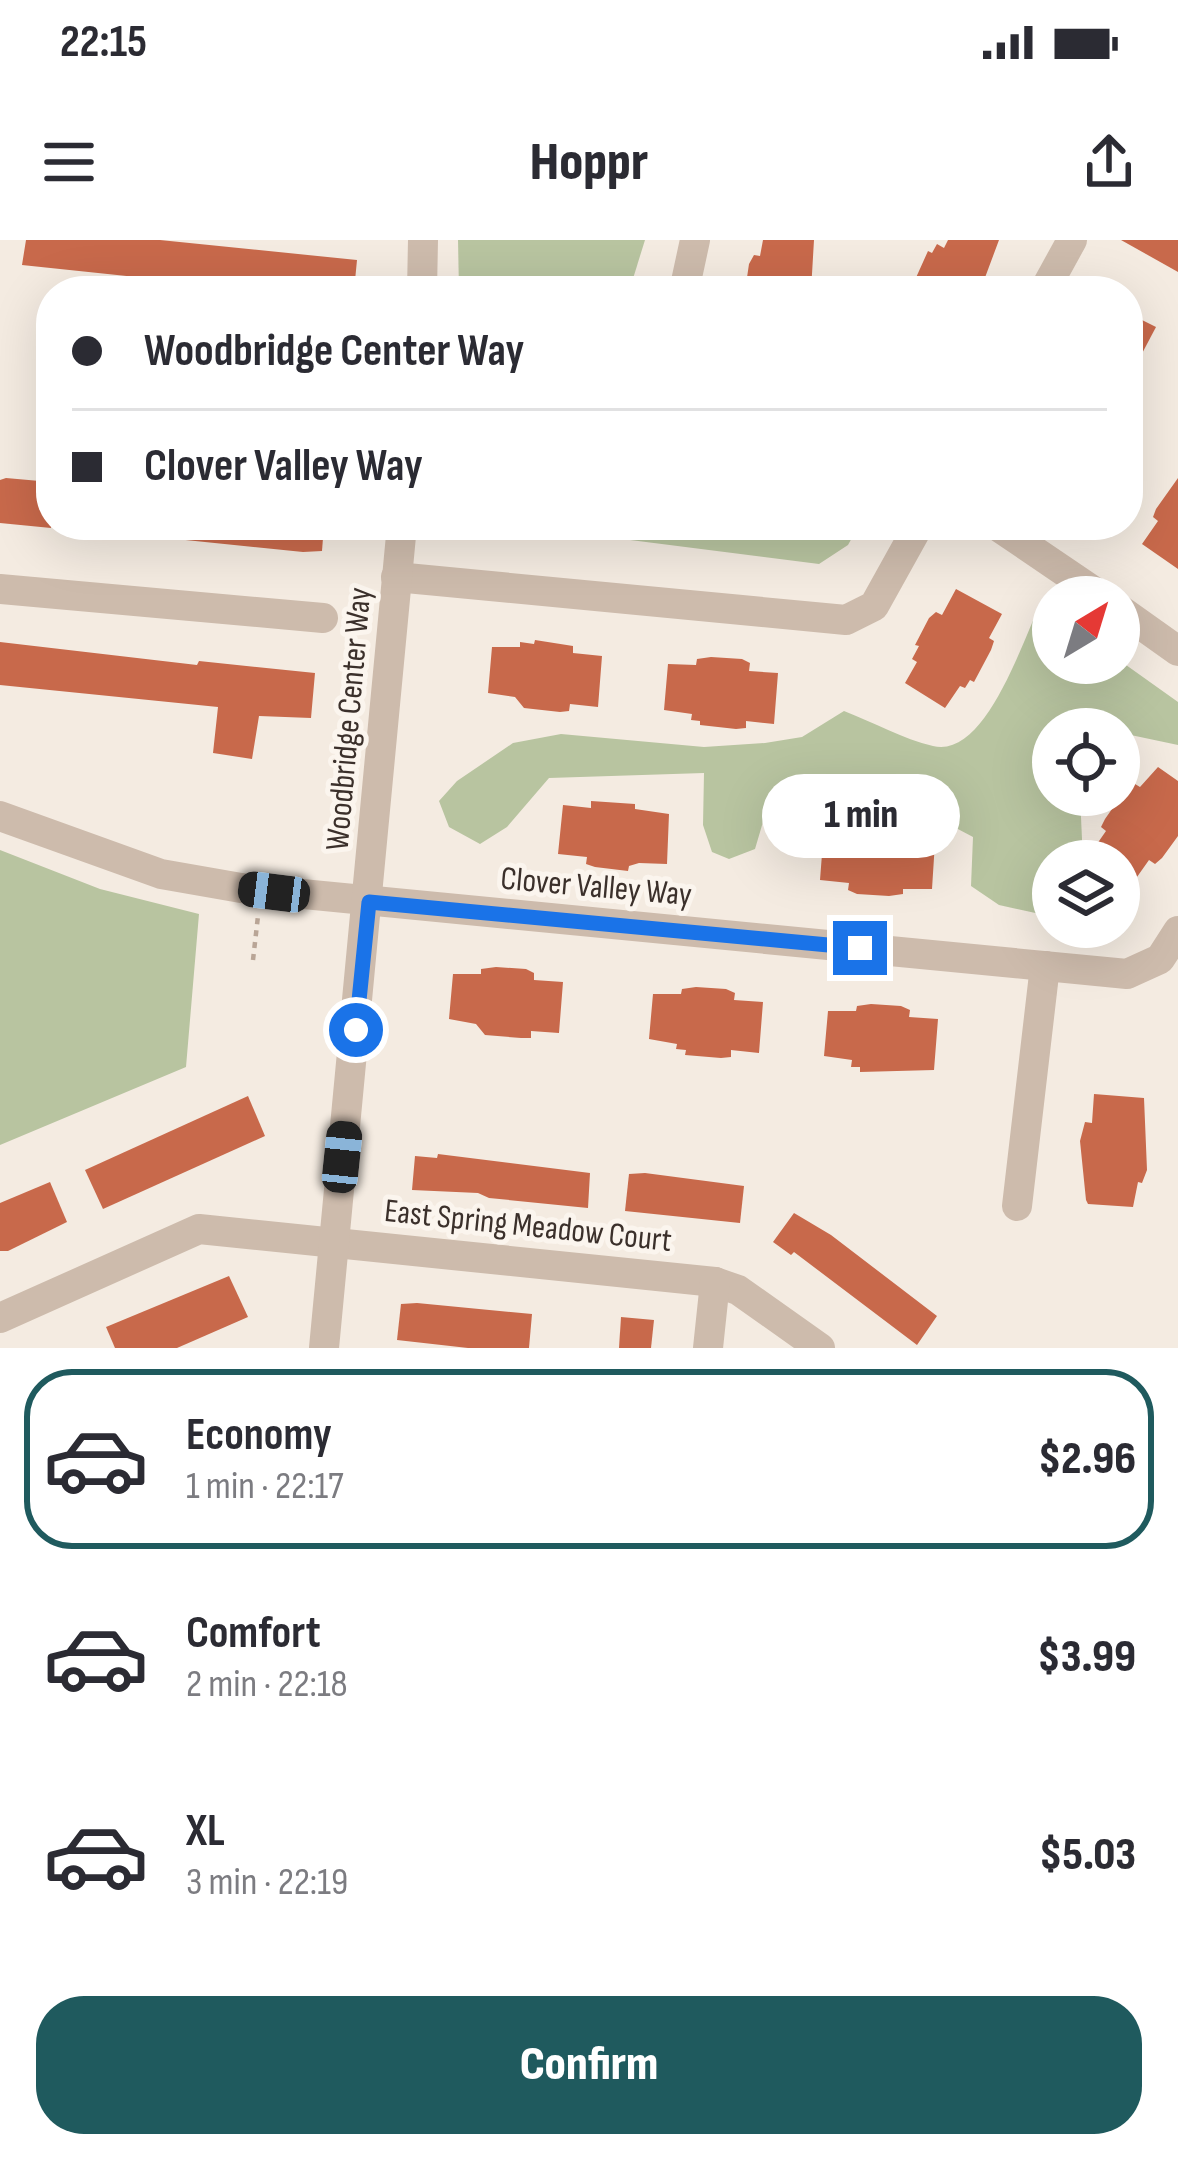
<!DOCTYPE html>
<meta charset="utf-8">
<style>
:root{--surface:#fff;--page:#f2f2f3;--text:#2b2b33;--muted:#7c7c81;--line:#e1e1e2;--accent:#1f5a5e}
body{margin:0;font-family:"Sofia Sans Condensed",sans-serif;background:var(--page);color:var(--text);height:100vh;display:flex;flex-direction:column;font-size:45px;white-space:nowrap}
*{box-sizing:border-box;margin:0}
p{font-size:39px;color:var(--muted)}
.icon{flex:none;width:66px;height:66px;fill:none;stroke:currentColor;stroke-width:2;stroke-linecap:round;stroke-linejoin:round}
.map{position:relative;height:1108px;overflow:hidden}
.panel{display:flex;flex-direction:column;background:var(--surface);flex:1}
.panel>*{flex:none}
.banner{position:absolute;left:36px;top:36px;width:1107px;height:264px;border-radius:48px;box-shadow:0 12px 48px #0002;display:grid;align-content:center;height:264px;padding:0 36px;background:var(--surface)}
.needle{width:78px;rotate:38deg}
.controls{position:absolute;left:1032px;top:336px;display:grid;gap:24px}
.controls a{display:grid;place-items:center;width:108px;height:108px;border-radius:50%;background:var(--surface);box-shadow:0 12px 48px #0002;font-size:60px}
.end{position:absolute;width:54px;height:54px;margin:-27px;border:15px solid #1a73e8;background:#fff;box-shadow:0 0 0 6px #fff}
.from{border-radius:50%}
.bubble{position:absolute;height:84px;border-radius:42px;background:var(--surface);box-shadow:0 12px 48px #0002;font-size:39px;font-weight:800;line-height:84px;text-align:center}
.car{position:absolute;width:36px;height:72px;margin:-36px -18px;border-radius:15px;box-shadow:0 0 9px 3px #0007;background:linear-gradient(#222 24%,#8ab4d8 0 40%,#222 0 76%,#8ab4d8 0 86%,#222 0)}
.banner b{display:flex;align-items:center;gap:42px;height:114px;font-size:45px}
.banner b+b{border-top:3px solid var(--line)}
.banner i{width:30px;height:30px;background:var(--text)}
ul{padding:21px 0 0;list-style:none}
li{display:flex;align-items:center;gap:36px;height:180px;margin:0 24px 18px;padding:0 12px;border:6px solid transparent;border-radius:48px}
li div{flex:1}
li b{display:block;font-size:45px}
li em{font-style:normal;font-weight:800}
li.active{border-color:var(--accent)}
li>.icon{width:108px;height:108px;stroke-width:1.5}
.primary-button{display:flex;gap:24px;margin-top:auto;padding:24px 36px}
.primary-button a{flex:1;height:138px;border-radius:48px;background:var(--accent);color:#fff;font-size:48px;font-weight:800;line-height:138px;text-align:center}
.status{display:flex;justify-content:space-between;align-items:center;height:84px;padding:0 60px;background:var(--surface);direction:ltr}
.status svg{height:33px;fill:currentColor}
header{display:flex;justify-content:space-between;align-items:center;height:156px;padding:0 36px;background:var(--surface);font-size:54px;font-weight:800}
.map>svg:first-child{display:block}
</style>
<div class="status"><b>22:15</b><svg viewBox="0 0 49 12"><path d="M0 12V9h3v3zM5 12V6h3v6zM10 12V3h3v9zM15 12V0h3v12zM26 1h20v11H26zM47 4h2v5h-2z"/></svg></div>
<header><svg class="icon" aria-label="menu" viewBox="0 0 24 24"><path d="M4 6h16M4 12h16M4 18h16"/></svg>Hoppr<svg class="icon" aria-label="share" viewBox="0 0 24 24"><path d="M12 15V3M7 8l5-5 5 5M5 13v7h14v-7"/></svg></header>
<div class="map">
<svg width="1178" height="1108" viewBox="0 0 1178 1108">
<rect width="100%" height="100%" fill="#f4ebe1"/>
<!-- green -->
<g fill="#b8c4a0">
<path d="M458,0H645L631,45L615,51H459Z"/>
<path d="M495,285H859L848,305L819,324L583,294L494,290Z"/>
<path d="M1040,365L1053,374V423L1119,420L1178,462V505L1126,494L1119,503V489H1053V555H1080L1083,621H1053L1049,676L999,665L971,646L973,597L920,569L795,556L768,565L755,609L729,619L712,612L703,585L704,533L549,538L507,587L480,604L449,587L439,561L457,541L513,503L561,494L704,507L765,503L802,497L844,471C873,482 903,499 933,506C985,519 1022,402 1040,365Z"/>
<path d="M0,610L100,649L199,674L186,827L0,905Z"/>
</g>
<!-- building -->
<g fill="#c8694b">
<path d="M26,0H160L357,20L354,51H254L222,42L173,38L172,51H155V39L22,25Z"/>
<path d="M763,0H814L811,51H745L749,24L754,15L760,16Z"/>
<path d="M948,0H999L980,51H910L928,11L932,13L937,4L944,8Z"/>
<path d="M1121,0H1178V32Z"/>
<path d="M1128,73L1156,87L1128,140Z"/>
<path d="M6,238L51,242V288L0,283V240Z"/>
<path d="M1178,238V329L1142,304L1158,281L1153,277L1156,269Z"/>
<path d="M166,285H324L322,311L303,312L166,298Z"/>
<path d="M956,349L1002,374L989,398L994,401L991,410L974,442L970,440L965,448L960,446L945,468L905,443L917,422L912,419L919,406L915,405L929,378L936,372L942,375Z"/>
<path d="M535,400L573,406V413L602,416L598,467L570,464L569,471L560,472L524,468L515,457L488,453L492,407H520V402L534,404Z"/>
<path d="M0,402L197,425L199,421L315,433L311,478L259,476L252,519L213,513L218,467L0,445Z"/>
<path d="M711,417L742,419L750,423L749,431L778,433L774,484L746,481V488L736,489L700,485V481L691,480L692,474L664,470L668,424L696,425L697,419Z"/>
<path d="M1158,527L1178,541V596L1162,618L1155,624L1149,620L1132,644L1119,635V621H1100L1090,614L1106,591L1101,587L1105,579L1126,549L1130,552L1135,544L1140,547Z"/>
<path d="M591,561L635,564V569L669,574L667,624L639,623L629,626L628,631L595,627L586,624L587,617L558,614L563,565L591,568Z"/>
<path d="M865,584L898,588L909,592V598L935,602L932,649H903V654L889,656L857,654L848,650L849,643L820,640L824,588L853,590V585Z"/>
<path d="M496,727L526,729L534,733V740L563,742L559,793L531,791V798H521L485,795L476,784L449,779L453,734H481V729Z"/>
<path d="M696,747L726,749L735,753L734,760L763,762L759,813L731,810V817L721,818L685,815L686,810L676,809L677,804L649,799L653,754H681L682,749Z"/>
<path d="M871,764L901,766L910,770L909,777L938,779L934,830L860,832V827H851L852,820L824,816L828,771H856L857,766Z"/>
<path d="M1094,854L1144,858L1147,930L1142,943L1138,942L1133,967L1088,964L1086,960L1080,901L1085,882L1092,883Z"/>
<path d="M248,856L265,896L103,969L85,930Z"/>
<path d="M438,914L590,933L588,968L489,958L478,953L412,950L415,916L437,918Z"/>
<path d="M645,933L744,946L740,983L625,971L629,934Z"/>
<path d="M50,942L67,982L8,1011H0V963Z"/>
<path d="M794,973L831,995L937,1076L917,1105L794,1012L791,1015L773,1002Z"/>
<path d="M229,1036L248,1077L177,1108H115L106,1087Z"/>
<path d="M417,1063L532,1074L529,1108H468L397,1100L401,1064Z"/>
<path d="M621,1077L654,1080L651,1108H619Z"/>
</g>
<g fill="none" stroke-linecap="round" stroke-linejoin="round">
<!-- path -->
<path stroke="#b9a596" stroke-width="4.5" stroke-dasharray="6 6" stroke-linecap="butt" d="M253,720L258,676"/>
<!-- minor -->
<g stroke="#cdbbac" stroke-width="30">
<path d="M422,51L423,0"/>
<path d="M684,51L695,0"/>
<path d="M1044,51L1072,0"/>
<path d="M996,285L1102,357"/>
<path d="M396,337L846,380L874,366L919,285"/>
<path d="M0,349L323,378"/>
<path d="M1119,369L1178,411"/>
<path d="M0,576L161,634L241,648L1127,734L1160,719L1178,691"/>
<path d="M1017,966L1045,726"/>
<path d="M0,1078L199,989L715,1042L738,1050L820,1108"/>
<path d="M324,1108L402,285"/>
<path d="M708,1108L715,1042"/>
</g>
</g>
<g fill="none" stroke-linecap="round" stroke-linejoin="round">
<!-- route -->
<path stroke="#1a73e8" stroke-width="15" d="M356,790L369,662L860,708"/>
</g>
<g text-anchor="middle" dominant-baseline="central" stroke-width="10" stroke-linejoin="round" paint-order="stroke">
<!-- street labels -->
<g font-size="33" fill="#3b302b" stroke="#fbf5ee">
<text transform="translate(349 479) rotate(-85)">Woodbridge Center Way</text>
<text transform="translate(596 647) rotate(5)">Clover Valley Way</text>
<text transform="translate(528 986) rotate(6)">East Spring Meadow Court</text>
</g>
</g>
</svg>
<div class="controls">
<a><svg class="needle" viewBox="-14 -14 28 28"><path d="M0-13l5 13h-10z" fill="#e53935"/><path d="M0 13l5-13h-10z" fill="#7c7c81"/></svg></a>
<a><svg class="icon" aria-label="locate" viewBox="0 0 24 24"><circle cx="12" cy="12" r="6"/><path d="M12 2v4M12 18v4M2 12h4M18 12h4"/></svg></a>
<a><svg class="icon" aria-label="layers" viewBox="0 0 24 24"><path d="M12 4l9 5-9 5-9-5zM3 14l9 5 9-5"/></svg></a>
</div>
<i class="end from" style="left:356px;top:790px"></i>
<i class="end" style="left:860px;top:708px"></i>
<div class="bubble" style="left:762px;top:534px;width:198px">1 min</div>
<i class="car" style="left:274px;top:652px;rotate:277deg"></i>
<i class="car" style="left:342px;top:917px;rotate:6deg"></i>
<div class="banner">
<b><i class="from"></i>Woodbridge Center Way</b>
<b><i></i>Clover Valley Way</b>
</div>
</div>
<section class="panel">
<ul>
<li class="active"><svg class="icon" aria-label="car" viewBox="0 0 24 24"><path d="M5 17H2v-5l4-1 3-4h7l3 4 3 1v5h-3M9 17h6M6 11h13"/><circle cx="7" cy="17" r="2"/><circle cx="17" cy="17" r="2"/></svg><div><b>Economy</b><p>1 min · 22:17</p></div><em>$2.96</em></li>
<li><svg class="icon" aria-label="car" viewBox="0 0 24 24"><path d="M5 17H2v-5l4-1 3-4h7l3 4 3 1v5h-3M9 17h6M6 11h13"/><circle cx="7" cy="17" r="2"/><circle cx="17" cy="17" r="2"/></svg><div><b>Comfort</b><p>2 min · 22:18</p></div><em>$3.99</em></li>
<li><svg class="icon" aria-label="car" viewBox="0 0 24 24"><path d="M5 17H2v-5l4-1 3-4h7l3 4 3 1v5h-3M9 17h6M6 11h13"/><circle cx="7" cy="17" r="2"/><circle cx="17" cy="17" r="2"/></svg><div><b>XL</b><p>3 min · 22:19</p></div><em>$5.03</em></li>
</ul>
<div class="primary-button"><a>Confirm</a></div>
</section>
